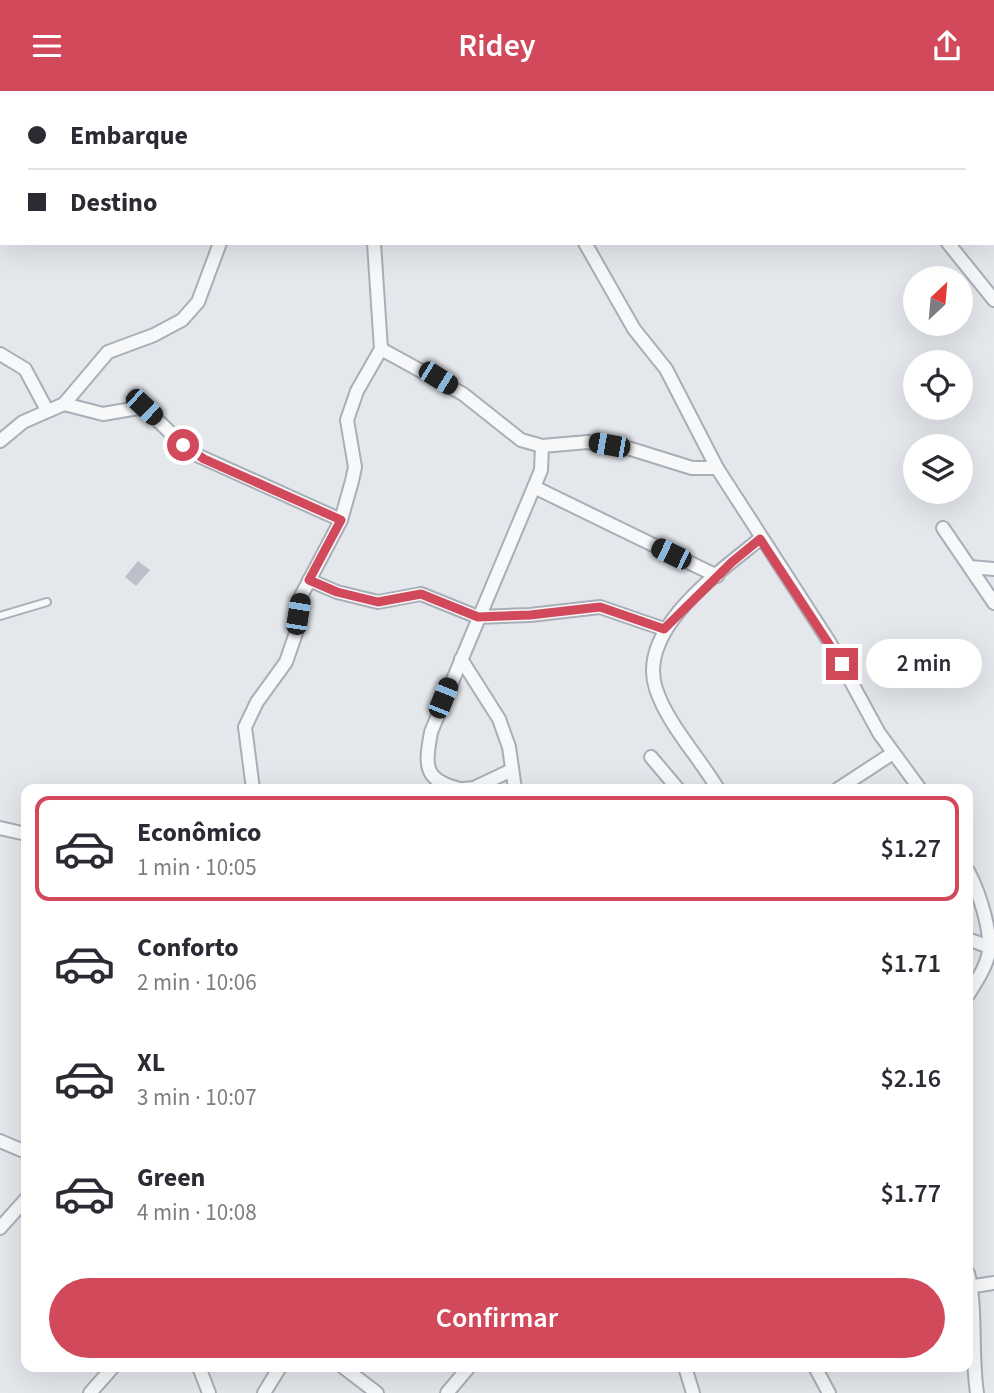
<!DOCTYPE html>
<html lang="pt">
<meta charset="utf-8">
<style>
:root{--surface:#fff;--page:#f7f7f7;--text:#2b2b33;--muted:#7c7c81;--line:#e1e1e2;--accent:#d1495b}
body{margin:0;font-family:"Source Sans 3",sans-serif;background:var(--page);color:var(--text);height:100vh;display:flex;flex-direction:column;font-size:26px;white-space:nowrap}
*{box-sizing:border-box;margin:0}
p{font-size:23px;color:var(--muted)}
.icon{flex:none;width:38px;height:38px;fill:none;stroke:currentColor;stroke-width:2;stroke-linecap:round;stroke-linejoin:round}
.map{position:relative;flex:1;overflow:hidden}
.sheet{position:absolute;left:21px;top:693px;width:952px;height:588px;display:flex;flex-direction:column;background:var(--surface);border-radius:14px;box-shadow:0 7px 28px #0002}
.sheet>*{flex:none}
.top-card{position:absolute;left:0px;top:0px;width:994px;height:154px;box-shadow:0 7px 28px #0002;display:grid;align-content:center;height:154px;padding:0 28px;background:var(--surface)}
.needle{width:46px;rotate:26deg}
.buttons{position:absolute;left:903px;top:175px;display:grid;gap:14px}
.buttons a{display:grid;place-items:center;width:70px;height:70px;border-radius:50%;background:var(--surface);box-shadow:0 7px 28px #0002;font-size:35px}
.end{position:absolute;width:32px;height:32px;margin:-16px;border:9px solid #d1495b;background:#fff;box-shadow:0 0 0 4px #fff}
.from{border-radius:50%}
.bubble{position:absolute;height:49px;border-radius:24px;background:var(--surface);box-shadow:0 7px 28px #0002;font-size:23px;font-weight:600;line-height:49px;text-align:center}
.car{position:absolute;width:21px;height:42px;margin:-21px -10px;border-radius:9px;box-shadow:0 0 5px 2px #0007;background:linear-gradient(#222 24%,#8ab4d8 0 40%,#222 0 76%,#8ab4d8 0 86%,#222 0)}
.top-card b{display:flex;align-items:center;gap:24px;height:66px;font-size:26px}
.top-card b+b{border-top:2px solid var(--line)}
.top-card i{width:18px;height:18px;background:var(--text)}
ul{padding:12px 0 0;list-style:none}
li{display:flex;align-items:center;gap:21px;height:105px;margin:0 14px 10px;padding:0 14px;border:4px solid transparent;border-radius:14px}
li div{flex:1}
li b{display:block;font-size:26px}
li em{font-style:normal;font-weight:600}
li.active{border-color:var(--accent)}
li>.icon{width:63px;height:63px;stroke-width:1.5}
.button{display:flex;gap:14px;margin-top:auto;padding:14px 28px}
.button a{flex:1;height:80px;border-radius:42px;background:var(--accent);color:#fff;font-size:28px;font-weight:600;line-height:80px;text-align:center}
header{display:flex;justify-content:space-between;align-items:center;height:91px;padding:0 28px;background:var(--accent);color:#fff;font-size:32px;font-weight:600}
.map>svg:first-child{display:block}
</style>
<header><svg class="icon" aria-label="menu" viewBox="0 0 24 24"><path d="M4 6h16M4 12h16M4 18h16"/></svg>Ridey<svg class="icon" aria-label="share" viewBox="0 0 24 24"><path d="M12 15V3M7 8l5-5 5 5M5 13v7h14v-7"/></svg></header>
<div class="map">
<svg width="994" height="1302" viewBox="0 0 994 1302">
<rect width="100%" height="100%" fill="#e4e7ec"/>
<!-- building -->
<path fill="#bbc0ca" d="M138,470L150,479L136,495L125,486Z"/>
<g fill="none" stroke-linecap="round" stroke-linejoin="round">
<defs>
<path id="service" d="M0,525L47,511"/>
<g id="minor">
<path d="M489,0L490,2"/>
<path d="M677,0L681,2"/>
<path d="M376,2L377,0"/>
<path d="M0,42H2"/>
<path d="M585,152L634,238L666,278L717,377L830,552L879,642L920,698"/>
<path d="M948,152L994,209"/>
<path d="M381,258L463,303L521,349L542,355"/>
<path d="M0,263L25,278L47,319"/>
<path d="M64,313L103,323L144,316L190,361L341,429"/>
<path d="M0,350L23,331L64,313L108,261L154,244L182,229L198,211L220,152"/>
<path d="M534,396L717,485"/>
<path d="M943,437L994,512"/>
<path d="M970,476L994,478"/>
<path d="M309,489L337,501L378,511L421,503L478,526L530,524L600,516L664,538"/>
<path d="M461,568L499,628L509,656L515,698"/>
<path d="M651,666L678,698"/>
<path d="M253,698L245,636L257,611L286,571L298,536L300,507L341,429L352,390L355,376L347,329L357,300L381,258L374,152"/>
<path d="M460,698C423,689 425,675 431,641L534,396L541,379L542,355L588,351L631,358L692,377H717"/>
<path d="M463,698L474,697L512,679"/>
<path d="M718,698C699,666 668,634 656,598C636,538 721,480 760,448"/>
<path d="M838,698L893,662"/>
<path d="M0,737L26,743"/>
<path d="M968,780C979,801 993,842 988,865C985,879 975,892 968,904"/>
<path d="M968,848L994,858"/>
<path d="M0,1050L26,1061"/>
<path d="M0,1137L26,1108"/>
<path d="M968,1182C977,1219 971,1263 977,1302"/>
<path d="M968,1196L994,1192"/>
<path d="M199,1276L209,1302"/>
<path d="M343,1276L377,1302"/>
<path d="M685,1276L693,1302"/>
<path d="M815,1276L829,1302"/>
<path d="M90,1302L113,1276"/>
<path d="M264,1302L280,1276"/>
<path d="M447,1302L469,1276"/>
</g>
</defs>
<!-- service casing -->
<use href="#service" stroke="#a9aeb7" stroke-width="10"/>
<!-- minor casing -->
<use href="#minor" stroke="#a9aeb7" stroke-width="16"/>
<!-- service -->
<use href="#service" stroke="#f7f8fa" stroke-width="6"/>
<!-- minor -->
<use href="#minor" stroke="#f7f8fa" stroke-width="12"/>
</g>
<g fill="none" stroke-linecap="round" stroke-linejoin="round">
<!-- route -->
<path stroke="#d1495b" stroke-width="9" d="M183,354L204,368L341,429L309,489L337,501L378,511L421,503L478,526L530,524L600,516L664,538L732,471L760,448L842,573"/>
</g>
</svg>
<div class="buttons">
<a><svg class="needle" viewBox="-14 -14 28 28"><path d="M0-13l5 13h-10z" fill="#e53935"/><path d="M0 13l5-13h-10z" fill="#7c7c81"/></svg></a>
<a><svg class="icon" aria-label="locate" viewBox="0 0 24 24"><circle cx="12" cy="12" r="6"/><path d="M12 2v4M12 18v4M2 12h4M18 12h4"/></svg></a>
<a><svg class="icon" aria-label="layers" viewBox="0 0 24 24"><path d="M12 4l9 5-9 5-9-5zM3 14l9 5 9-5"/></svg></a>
</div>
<i class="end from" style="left:183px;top:354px"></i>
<i class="end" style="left:842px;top:573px"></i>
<div class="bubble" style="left:866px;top:548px;width:116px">2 min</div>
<i class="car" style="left:438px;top:287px;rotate:122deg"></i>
<i class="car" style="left:144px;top:316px;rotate:133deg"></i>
<i class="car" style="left:609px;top:354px;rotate:280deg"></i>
<i class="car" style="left:671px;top:463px;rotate:296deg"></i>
<i class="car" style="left:298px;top:523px;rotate:9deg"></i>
<i class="car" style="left:443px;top:607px;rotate:22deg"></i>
<div class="top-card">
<b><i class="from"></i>Embarque</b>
<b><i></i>Destino</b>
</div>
<section class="sheet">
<ul>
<li class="active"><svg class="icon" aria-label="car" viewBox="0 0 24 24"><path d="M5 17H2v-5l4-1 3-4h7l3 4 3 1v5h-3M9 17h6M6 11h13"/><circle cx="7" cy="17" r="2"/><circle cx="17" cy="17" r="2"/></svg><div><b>Econômico</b><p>1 min · 10:05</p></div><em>$1.27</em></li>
<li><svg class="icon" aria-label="car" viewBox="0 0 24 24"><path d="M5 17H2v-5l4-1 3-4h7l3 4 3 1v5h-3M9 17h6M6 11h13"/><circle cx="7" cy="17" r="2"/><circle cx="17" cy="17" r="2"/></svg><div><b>Conforto</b><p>2 min · 10:06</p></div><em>$1.71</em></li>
<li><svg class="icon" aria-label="car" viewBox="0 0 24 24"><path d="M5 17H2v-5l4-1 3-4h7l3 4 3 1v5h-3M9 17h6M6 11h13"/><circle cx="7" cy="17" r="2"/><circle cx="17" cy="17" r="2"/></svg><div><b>XL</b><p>3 min · 10:07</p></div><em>$2.16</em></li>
<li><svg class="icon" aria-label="car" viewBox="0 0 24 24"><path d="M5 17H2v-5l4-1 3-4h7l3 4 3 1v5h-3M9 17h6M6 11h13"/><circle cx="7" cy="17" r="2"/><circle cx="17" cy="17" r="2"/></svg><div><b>Green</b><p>4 min · 10:08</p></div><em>$1.77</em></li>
</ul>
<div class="button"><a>Confirmar</a></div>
</section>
</div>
